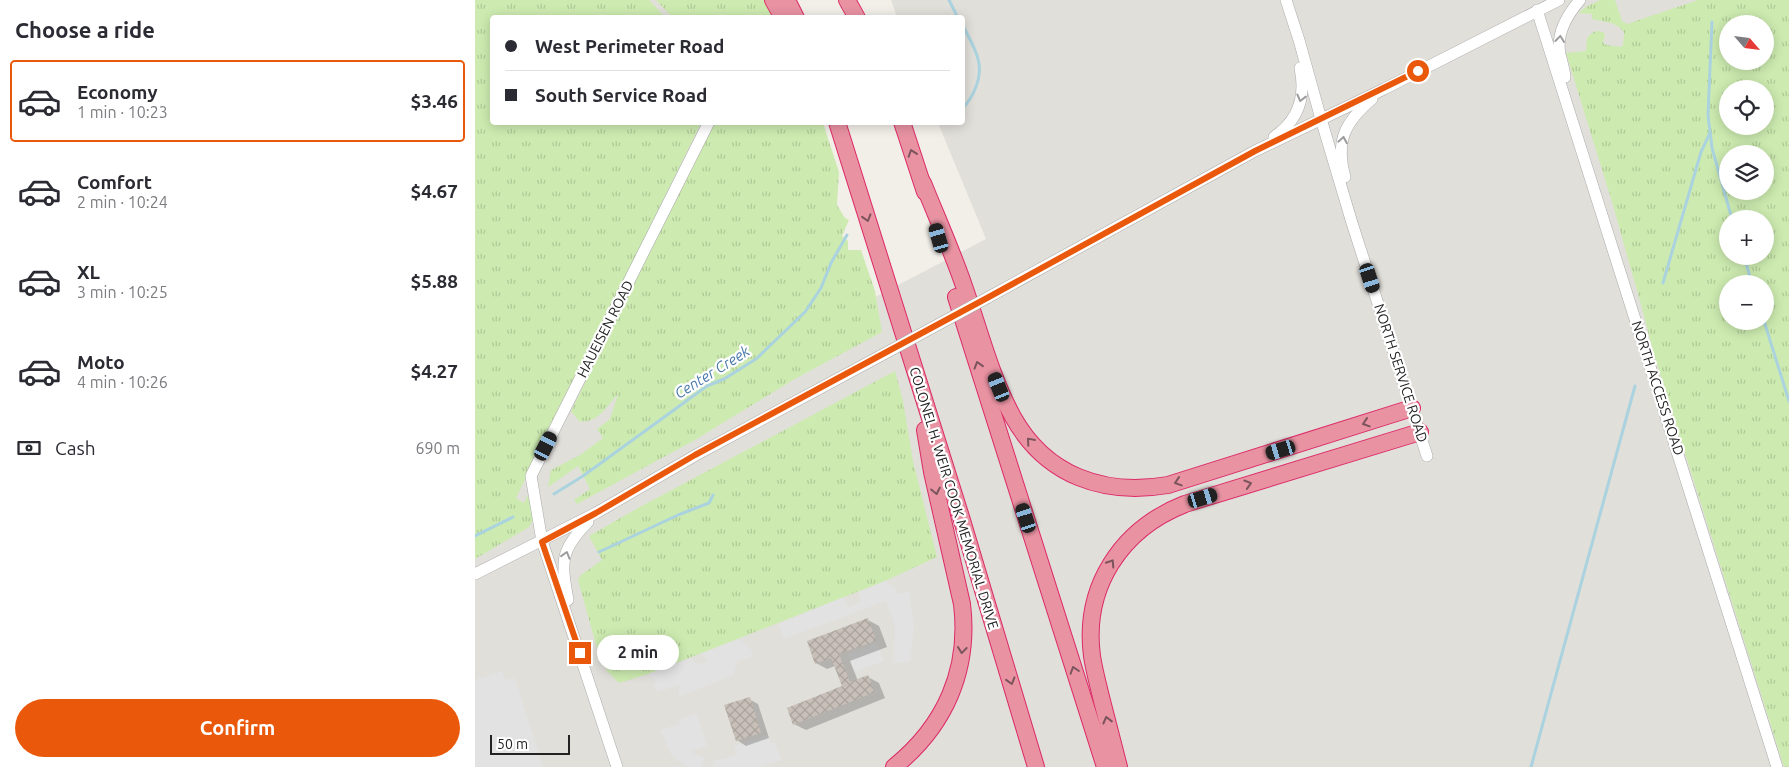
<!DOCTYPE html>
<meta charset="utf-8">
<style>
:root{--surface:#fff;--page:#f2f2f3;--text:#2b2b33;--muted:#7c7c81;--line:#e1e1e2;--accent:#ea580c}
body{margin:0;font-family:Ubuntu,sans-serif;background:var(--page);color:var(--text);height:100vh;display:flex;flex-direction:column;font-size:19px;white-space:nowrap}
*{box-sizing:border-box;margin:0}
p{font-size:16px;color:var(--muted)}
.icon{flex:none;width:28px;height:28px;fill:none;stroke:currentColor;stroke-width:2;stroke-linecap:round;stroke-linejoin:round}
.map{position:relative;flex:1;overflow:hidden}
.panel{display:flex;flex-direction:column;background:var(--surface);width:475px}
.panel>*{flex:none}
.guide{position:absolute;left:15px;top:15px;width:475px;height:110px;border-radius:5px;box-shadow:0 2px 12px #0003;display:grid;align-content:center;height:110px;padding:0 15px;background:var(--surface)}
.needle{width:32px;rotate:118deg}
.buttons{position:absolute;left:1244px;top:15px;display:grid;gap:10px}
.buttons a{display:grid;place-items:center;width:55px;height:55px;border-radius:50%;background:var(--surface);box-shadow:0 2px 12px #0003;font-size:25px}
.scale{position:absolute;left:15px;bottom:12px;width:80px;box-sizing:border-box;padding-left:5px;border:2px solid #222;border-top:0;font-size:14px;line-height:18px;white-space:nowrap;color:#222;-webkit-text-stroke:4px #fff;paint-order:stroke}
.end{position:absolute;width:22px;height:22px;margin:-11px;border:6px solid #ea580c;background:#fff;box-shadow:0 0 0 2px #fff}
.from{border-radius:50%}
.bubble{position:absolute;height:35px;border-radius:18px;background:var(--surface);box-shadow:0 2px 12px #0003;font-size:16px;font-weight:700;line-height:35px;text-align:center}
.car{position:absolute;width:15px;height:30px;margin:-15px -8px;border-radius:6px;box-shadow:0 0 4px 1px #0007;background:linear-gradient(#222 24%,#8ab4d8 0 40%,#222 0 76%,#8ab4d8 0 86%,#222 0)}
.guide b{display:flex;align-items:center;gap:18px;height:48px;font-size:19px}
.guide b+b{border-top:1px solid var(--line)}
.guide i{width:12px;height:12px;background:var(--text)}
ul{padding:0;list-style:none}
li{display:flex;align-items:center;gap:15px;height:82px;margin:0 10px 8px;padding:0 5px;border:2px solid transparent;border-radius:5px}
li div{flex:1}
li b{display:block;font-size:19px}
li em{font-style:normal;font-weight:700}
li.on{border-color:var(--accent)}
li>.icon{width:45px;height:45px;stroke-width:1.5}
h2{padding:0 15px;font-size:22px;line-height:60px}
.pay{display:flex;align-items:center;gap:12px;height:55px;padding:0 15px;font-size:19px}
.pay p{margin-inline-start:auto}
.primary-button{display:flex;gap:10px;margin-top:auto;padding:10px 15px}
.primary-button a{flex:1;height:58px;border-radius:30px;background:var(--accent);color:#fff;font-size:20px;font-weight:700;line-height:58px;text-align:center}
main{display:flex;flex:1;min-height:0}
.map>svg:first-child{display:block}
</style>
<main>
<section class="panel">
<h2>Choose a ride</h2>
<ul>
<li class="on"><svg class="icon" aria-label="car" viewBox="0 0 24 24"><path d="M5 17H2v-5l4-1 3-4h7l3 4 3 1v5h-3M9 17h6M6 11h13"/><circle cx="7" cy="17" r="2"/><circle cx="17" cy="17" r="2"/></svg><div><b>Economy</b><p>1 min · 10:23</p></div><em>$3.46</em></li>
<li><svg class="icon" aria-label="car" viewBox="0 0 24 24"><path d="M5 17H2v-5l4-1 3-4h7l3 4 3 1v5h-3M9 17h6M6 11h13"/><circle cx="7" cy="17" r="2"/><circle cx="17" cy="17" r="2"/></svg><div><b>Comfort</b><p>2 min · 10:24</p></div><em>$4.67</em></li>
<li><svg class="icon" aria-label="car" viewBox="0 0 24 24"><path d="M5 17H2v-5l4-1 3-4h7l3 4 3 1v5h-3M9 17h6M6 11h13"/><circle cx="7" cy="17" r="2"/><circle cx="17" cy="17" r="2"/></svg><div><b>XL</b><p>3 min · 10:25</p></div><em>$5.88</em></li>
<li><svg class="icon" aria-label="car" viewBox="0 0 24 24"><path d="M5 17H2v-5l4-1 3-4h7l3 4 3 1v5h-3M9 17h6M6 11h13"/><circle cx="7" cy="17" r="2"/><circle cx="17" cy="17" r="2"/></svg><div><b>Moto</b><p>4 min · 10:26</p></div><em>$4.27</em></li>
</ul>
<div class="pay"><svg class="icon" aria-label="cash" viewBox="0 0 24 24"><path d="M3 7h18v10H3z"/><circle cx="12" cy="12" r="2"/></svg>Cash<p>690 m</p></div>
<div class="primary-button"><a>Confirm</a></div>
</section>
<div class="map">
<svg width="1314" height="767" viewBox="0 0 1314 767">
<defs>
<pattern id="grass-tufts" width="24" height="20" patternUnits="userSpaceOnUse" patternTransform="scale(1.25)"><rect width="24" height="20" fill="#cdebb0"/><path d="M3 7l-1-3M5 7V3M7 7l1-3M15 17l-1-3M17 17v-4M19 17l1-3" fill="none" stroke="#b0c997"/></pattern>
<pattern id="building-cross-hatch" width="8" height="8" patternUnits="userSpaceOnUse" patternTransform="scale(1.25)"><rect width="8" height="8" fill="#c7bfb8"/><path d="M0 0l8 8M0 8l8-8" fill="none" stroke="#aba49e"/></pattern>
</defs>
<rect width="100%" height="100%" fill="#f2efe9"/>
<!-- airport -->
<path fill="#e1dfda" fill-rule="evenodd" d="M0,0H220L233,17L18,18V122L290,123L343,327L511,239L463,123L488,122V18L422,17L416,0H1314V767H0ZM1252,24H1290V61H1252ZM1252,89H1290V126H1252ZM1252,154H1290V191H1252ZM1252,219H1290V256H1252ZM1252,284H1290V321H1252Z"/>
<!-- grass -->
<g fill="url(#grass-tufts)" fill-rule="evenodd">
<path d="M0,0H174L190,17L18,18V122L226,123L41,498L49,503L53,495L58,520L54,527L0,559Z"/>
<path d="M181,0H289L300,17H197Z"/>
<path d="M1125,0H1140L1147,21L1152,24L1223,0H1314V767H1309L1179,355L1167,308L1137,202L1091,53L1111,51L1112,38C1117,32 1123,28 1130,34L1128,43L1132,45L1145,47L1148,45L1149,32L1144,27L1136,23L1117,19V14L1103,13L1111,7ZM1252,24H1290V61H1252ZM1252,89H1290V126H1252ZM1252,154H1290V191H1252ZM1252,219H1290V256H1252ZM1252,284H1290V321H1252Z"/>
<path d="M239,123H348L364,172L362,205L370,218L374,220L367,236L373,241V250H386L400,291L407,332L318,380L220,440L102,504L99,500L115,489L103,466L73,487L76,470L105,455L128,438L122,429L135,419L143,394C133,405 122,425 104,421L96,411Z"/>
<path d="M420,371L428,401L438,461L462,557L410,581L173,674L144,683L132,671L130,663L125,659L103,580L106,575L127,560L114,536L163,508Z"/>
</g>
<!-- parking -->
<g fill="#e2e2e2">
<path d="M410,581L422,590L420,594L434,591L439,627L435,662L417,663L419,650L420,627L411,601L309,639L303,624L369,597L373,607L386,601L383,592Z"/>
<path d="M264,639L276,649L278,656L262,662L259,675L203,697L205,685L181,692L178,684L182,682L173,674L216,658L223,664L231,662L233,660L225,654Z"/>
<path d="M402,643L409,661L379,672L373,654Z"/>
<path d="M27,671L30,680L40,678L68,767H0V680Z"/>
<path d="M222,713L232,746L217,751L220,754L230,758L227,767H211L196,754L185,730L205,724L203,720Z"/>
<path d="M293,735L296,743L300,742L306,760L285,767H238L239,760H245L262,755L259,746Z"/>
</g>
<!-- shadow -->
<g fill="#0003">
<path d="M393,620L404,626L412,647L375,661L383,681L393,677L404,683L410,698L331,730L319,724L369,687L360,666L352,669L341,663Z"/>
<path d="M274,699L283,704L294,738L271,746L262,740Z"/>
</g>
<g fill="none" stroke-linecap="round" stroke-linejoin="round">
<!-- stream -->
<g stroke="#aad3df" stroke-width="3">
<path d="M474,0L483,18"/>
<path d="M1237,22L1233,115L1237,148L1257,219"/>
<path d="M488,26C493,36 500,47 503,59C508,76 499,96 488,108"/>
<path d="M1269,256L1277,284"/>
<path d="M1188,283L1226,152L1235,133"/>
<path d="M1289,321L1314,401"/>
<path d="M79,494L108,476L232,386L249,379L281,359L330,312L346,288L356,263L372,235"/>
<path d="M0,536L38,517"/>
<path d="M124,552L203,515L234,503L238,495"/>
<path d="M1056,767L1160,386"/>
</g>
</g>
<!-- building -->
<g fill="url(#building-cross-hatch)">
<path d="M393,618L401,641L364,654L375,682L393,675L400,692L318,725L312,708L367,686L356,658L340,664L332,641Z"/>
<path d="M275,697L286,733L261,741L249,705Z"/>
</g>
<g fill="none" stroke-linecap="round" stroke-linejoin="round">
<defs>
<g id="minor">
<path d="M811,0L824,40L846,119L877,223L952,456"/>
<path d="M1062,10L1302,767"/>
<path d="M1090,77C1089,69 1087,62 1085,54C1081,34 1092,15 1105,0"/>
<path d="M799,137C824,120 831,96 825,68"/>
<path d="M870,177C860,141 870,122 897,99"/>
<path d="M512,298L780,151L909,89L1084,0"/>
<path d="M0,574L121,513L221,455L407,355"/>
<path d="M93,600C86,562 85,550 113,522"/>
<path d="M142,767L67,541L56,476L234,122"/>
</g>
<g id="highway">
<path d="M298,0L308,18"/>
<path d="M312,0L321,18"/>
<path d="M372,0L382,18"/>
<path d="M362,122L486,517L561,767"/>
<path d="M427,122L450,192"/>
<path d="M448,183C462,218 478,253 490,289C505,332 516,377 538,417C571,476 629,496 693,485L937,408"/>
<path d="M481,297L630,767"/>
<path d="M419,767C470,726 495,670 487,604L457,472L450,430"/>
<path d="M644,767C638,744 632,720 626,697C623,684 619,670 617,656C608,587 646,529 710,504L945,432"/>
</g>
</defs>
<!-- minor casing -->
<use href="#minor" stroke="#a9a9a9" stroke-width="12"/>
<!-- highway casing -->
<use href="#highway" stroke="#dc2a67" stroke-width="18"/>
<!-- minor -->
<use href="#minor" stroke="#fff" stroke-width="11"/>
<!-- highway -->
<use href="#highway" stroke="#e892a2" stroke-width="16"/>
<defs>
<path id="minor-bridge" d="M407,355L512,298"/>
</defs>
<!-- minor-bridge casing -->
<use href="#minor-bridge" stroke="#a9a9a9" stroke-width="12" stroke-linecap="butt"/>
<!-- minor-bridge -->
<use href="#minor-bridge" stroke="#fff" stroke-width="11"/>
</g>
<!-- one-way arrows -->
<defs><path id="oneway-chevron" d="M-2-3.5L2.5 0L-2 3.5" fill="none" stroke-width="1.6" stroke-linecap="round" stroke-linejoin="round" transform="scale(1.25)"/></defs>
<g stroke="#9c9c9c">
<use href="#oneway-chevron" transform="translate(1085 39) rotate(-83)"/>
<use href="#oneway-chevron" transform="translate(826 98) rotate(104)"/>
<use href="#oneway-chevron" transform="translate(868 140) rotate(-80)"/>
<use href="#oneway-chevron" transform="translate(91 555) rotate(-73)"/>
</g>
<g stroke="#7b545c">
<use href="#oneway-chevron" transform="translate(437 153) rotate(-109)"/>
<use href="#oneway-chevron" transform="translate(392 218) rotate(73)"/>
<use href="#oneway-chevron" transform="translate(503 365) rotate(-107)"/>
<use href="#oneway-chevron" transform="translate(891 423) rotate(162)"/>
<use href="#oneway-chevron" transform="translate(555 441) rotate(-131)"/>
<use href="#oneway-chevron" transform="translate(703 482) rotate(162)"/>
<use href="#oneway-chevron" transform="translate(773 484) rotate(-17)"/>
<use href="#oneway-chevron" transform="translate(461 491) rotate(78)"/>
<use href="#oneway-chevron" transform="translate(636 563) rotate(-57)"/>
<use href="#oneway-chevron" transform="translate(487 650) rotate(97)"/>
<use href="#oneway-chevron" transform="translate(599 670) rotate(-108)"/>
<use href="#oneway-chevron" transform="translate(536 681) rotate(73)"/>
<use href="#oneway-chevron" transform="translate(632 720) rotate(-104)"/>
</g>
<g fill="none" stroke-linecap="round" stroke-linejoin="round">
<!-- route -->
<path stroke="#ea580c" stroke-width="6" d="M105,653L67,542L121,513L220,455L512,298L780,151L943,71"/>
</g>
<g text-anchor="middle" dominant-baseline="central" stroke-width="4.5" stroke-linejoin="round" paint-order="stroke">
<!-- street labels -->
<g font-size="14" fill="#222" stroke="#fff">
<text transform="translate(130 329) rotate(-63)">HAUEISEN ROAD</text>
<text transform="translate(926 373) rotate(72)">NORTH SERVICE ROAD</text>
<text transform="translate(1183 388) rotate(72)">NORTH ACCESS ROAD</text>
<text transform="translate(479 498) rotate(73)">COLONEL H. WEIR COOK MEMORIAL DRIVE</text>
</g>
<!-- water labels -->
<g font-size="15" font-style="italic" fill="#4a7aab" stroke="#fff">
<text transform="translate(237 372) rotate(-32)">Center Creek</text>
</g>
</g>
</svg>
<div class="buttons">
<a><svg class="needle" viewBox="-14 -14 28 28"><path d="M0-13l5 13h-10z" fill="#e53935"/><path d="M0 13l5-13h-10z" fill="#7c7c81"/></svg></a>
<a><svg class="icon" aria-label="locate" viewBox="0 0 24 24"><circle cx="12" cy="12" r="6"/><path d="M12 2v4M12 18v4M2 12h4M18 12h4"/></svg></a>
<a><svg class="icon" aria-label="layers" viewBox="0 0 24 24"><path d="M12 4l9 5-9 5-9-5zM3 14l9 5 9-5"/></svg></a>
<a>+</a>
<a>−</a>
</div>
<div class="scale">50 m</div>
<i class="end from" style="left:943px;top:71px"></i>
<i class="end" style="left:105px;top:653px"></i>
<div class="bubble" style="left:122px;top:635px;width:82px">2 min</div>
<i class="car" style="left:464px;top:238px;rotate:344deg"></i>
<i class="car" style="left:895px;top:278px;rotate:162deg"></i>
<i class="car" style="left:524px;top:387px;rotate:338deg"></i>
<i class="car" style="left:71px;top:446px;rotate:27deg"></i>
<i class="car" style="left:806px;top:450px;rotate:253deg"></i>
<i class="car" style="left:728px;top:498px;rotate:73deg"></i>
<i class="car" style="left:551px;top:518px;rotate:342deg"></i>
<div class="guide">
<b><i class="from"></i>West Perimeter Road</b>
<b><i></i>South Service Road</b>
</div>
</div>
</main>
